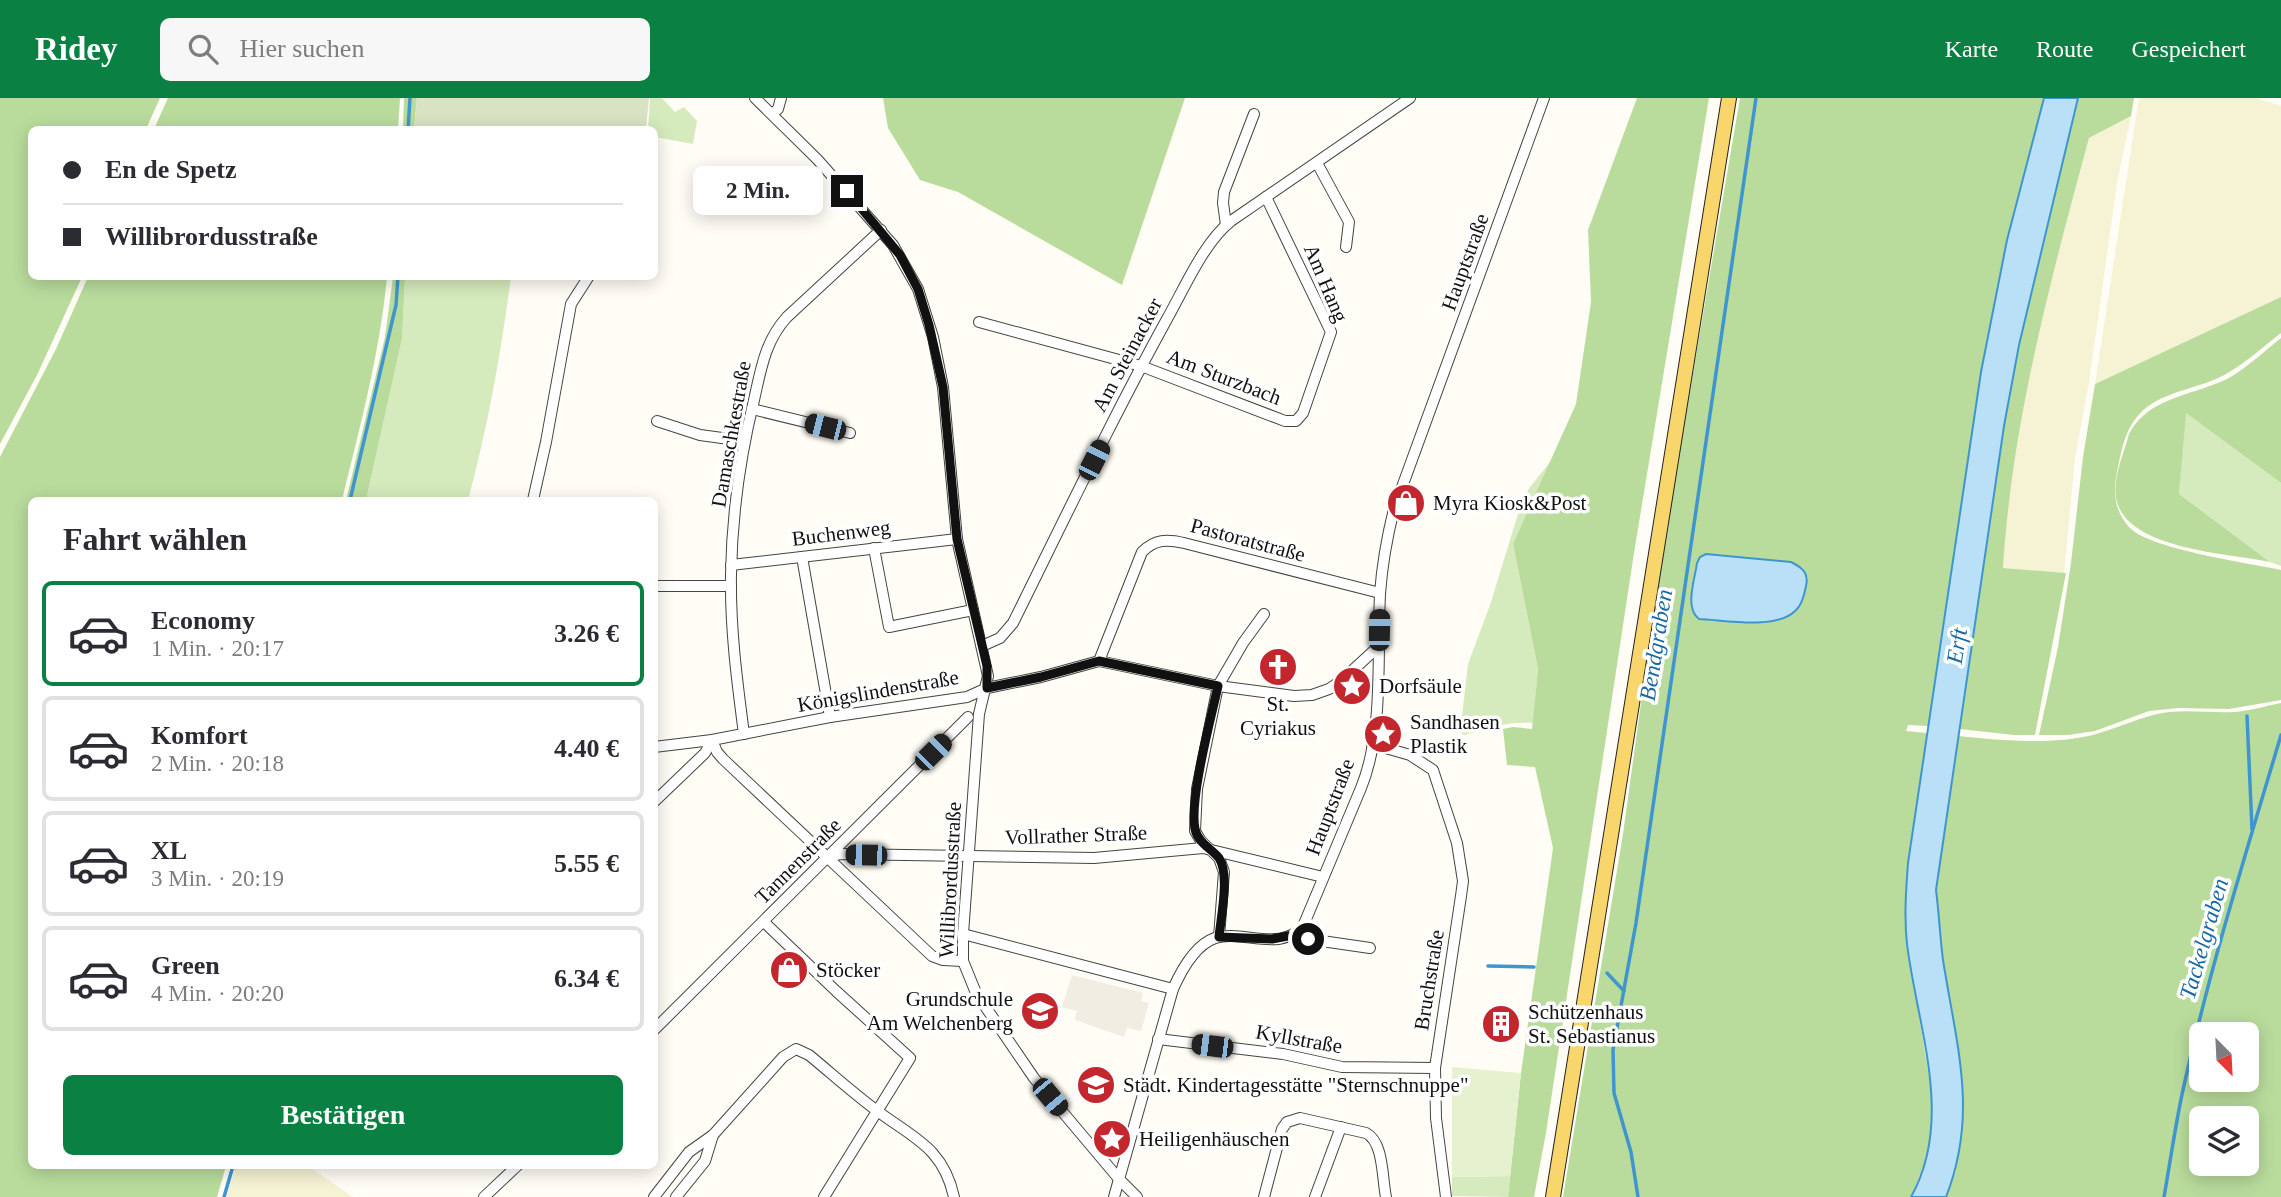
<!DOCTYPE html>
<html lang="de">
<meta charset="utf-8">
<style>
:root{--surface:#fff;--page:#f7f7f7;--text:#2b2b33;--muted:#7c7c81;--line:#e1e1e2;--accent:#0b8043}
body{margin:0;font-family:Georgia,serif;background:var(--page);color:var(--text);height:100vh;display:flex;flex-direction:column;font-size:26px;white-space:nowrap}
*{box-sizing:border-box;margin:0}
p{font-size:23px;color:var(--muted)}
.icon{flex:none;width:38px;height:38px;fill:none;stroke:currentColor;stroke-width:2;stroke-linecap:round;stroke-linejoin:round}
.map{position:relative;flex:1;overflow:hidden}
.drawer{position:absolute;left:28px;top:399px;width:630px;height:672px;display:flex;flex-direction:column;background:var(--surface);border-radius:10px;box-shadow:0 4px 18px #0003}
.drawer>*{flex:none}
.hud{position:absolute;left:28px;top:28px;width:630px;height:154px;border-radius:10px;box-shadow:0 4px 18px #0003;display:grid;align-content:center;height:154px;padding:0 35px;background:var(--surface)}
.needle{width:46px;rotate:156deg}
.controls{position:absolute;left:2189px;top:924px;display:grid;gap:14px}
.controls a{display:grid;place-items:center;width:70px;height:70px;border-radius:10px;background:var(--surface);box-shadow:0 4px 18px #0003;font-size:35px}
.end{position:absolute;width:32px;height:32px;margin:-16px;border:9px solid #111;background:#fff;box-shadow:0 0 0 4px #fff}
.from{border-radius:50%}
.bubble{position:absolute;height:49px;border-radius:10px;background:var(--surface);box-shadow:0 4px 18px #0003;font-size:23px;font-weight:700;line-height:49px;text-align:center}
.car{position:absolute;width:21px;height:42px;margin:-21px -10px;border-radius:9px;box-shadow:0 0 5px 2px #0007;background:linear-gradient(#222 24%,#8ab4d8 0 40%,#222 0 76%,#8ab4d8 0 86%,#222 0)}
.hud b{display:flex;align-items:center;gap:24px;height:66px;font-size:26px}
.hud b+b{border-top:2px solid var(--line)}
.hud i{width:18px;height:18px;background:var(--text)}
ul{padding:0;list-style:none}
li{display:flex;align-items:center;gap:21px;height:105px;margin:0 14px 10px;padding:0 21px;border:4px solid var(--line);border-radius:10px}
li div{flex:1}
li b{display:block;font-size:26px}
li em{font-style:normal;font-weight:700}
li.current{border-color:var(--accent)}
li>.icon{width:63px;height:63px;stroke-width:1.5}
h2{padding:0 35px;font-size:32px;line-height:84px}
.primary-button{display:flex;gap:14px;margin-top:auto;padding:14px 35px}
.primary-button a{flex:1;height:80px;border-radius:10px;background:var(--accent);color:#fff;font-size:28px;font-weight:700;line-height:80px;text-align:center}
header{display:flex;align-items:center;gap:42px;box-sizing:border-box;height:98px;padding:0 35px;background:var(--accent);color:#fff}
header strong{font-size:33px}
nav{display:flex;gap:38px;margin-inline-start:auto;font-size:24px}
.search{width:490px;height:63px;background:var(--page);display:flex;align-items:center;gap:18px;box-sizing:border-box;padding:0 24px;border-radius:10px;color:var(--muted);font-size:26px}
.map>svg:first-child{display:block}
</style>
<header>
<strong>Ridey</strong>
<div class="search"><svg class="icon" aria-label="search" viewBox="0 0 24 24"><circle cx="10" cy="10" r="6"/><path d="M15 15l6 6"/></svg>Hier suchen</div>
<nav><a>Karte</a><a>Route</a><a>Gespeichert</a></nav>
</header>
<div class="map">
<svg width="2281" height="1099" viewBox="0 0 2281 1099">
<rect width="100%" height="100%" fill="#fffdf5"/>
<!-- farmland -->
<g fill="#f6f3d4">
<path d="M2139,0H2256L2281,8V199L2095,286Z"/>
<path d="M2131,18L2117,85L2089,285L2075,360L2064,475L2003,470L2006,412L2029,277L2043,214L2089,40Z"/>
<path d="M236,1068H308L353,1099H226Z"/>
</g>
<!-- green -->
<g fill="#d5ebbd">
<path d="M650,0H662L675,14L684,9L697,23L693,46L655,39L654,32L648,31Z"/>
<path d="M405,179H511C501,254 488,329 468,402H366L402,241Z"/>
<path d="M2185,314L2281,385V468L2270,464L2179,396Z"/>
<path d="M1551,363L1513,446L1538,571L1533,625C1508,623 1488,630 1465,637L1460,635L1468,566L1490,507L1522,403L1530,389Z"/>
<path d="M1510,1078L1508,1099L1452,1098V1079Z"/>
</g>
<!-- forest -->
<g fill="#b9dc9c" fill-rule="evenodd">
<path d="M0,0H160L146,31L32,32V178L82,179L37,277L0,346Z"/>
<path d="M168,0H400L398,31H154Z"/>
<path d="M404,0H417L414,31H403Z"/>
<path d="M883,0H1185L1122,187L958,94L920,82L888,30Z"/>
<path d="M1637,0H1709L1634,455L1546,1035L1534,1099H1508L1521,975L1553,750L1535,669L1507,667L1503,631L1513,629L1532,631L1538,571L1513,446L1576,306L1591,204L1588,132Z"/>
<path d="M1740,0H2044L2007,142L1981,274L1928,628L1908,627L1906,633L1927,635L1905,796L1907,844L1931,991L1932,1027L1928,1057L1911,1099H1563L1623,736L1659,474ZM1714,456L1791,464L1803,470L1808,481L1691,509L1697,465L1700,459Z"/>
<path d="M2078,0H2134L2131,18L2089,40C2051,181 2012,323 2003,470L2066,475L2035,637H2014L1960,631L2004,328L2019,247Z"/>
<path d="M88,179H387C380,254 360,329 342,402H32V1068H226L217,1099H0V359L56,251Z"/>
<path d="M393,179H405L402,241L366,402H346L385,239Z"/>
<path d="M2281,199V235C2263,249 2245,265 2226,276C2201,290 2170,292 2147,309C2127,325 2123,345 2118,369C2113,391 2113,411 2129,429C2148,451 2249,465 2281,472V602L2229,611L2178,610L2149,613L2095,633L2068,637H2039L2058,549L2071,465L2083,359L2095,286Z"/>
<path d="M2281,240V385L2186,315L2179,396L2270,464C2229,455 2124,452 2116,399C2113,379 2124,355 2129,336C2150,296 2199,298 2234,277C2251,266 2266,252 2281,240Z"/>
<path d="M2281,605V1099H1946L1956,1073L1943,860L1936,792L1959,638C1997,642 2040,646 2077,640C2109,636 2137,618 2169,614C2191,612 2212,615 2234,614C2250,613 2265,608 2281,605ZM2202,936H2247V982H2202ZM2202,1020H2247V1066H2202Z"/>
</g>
<!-- cemetery -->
<path fill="#d9e3c4" d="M417,0H649L646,31H414Z"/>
<!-- pitch -->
<path fill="#e6f2cf" d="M1452,969L1521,975L1510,1078L1452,1079Z"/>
<!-- plaza -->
<path fill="#f1ede2" d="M1072,877L1143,895L1141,903L1149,905L1141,933L1127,930L1124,939L1075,922L1077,913L1062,909Z"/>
<!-- water -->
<g fill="#b9e0f7" stroke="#3f96cf" stroke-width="2">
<path d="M2044,0H2078L2019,247L2004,328L1936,792C1939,815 1940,839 1943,862C1956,946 1979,1015 1946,1099H1911C1955,1021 1917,928 1907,846C1904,819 1906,792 1908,765L1981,274L2007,142Z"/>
<path d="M1706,456L1791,464C1803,470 1809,475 1806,488C1804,497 1802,507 1795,513C1776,532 1725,522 1699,521C1684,510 1695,481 1697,465L1700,459Z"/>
</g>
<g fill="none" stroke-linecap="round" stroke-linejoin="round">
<!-- stream -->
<g stroke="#3f96cf" stroke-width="3.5">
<path d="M408,32L410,0"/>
<path d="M350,402L396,207L398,178"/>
<path d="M2247,618L2252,731"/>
<path d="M1488,868L1534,869"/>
<path d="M1607,875L1624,893"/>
<path d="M224,1099L233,1068"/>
<path d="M1638,1099L1631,1054L1614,995L1613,952L1636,825L1756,0"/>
<path d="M2164,1099C2171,1060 2176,1021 2185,983C2211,866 2247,752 2281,637"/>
</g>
<defs>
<g id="minor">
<path d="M755,0L817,61L893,147L918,191L933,239L943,289L957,441L988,578L979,616L963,836V863L976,895L1034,980L1119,1081L1137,1099"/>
<path d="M772,16L778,11L781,0"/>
<path d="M1317,65L1349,124L1346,149"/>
<path d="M1226,127L1223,105L1224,94L1254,16"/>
<path d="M979,224L1141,268L1285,323H1296L1303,315L1331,234L1266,99"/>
<path d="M752,311L850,335"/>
<path d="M657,323L700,337L744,343"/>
<path d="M533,402L546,344L571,206L589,178"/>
<path d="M874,450L889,529L973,512"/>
<path d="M802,459L830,619"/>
<path d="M731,467L957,441"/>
<path d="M654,488H731"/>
<path d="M982,548L1000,540L1013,525C1063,424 1112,321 1167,221C1184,191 1204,144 1231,123L1410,0"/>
<path d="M1099,563L1142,454C1155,441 1167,441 1184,445L1380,495"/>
<path d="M744,636C737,583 730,530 731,476C732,418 740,359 754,302C761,271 765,243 787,219L881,132"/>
<path d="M712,642L717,654L723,661L932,858L943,862L963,863"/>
<path d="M1372,646L1410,657L1433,672L1457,745L1463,783L1461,798L1435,970L1436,1020L1446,1099"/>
<path d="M654,649L712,642L830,619L967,599L987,590L1041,579L1099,563L1218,588L1294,598L1312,597L1329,591L1341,583L1379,548"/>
<path d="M654,704L705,655L712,642"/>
<path d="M828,759L841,756L1094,760L1203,750L1323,779"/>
<path d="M764,824L836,893L910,960L824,1099"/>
<path d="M963,836L1173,891"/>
<path d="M1293,837L1308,841L1370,850"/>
<path d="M1219,839L1224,774L1219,760L1201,743L1195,733L1197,691L1218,588L1243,545L1264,516"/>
<path d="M654,932L968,619"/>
<path d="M1158,941L1283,956L1342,969L1435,970"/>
<path d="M484,1099L517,1068"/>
<path d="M654,1099L689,1054L713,1037L783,959L796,951L809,957C831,975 853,995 876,1012C913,1040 943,1049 954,1099"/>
<path d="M676,1099L705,1063L713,1037"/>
<path d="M1114,1099L1173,891C1181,873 1195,847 1215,840C1242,831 1283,856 1304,826L1361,690C1384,634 1377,557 1380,496C1382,467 1387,439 1394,411L1544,0"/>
<path d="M1264,1099L1282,1031L1287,1024L1300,1020L1366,1035C1384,1044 1382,1081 1386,1099"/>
<path d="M1315,1099L1341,1029"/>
</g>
<path id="major" d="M1553,1099L1729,0"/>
</defs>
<!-- minor casing -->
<use href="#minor" stroke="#444" stroke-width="12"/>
<!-- major casing -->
<use href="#major" stroke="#222" stroke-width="16"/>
<!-- minor -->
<use href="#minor" stroke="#fff" stroke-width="10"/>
<!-- major -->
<use href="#major" stroke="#f9d66b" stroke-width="14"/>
</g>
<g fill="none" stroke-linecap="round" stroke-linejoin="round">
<!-- route -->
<path stroke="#111" stroke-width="9" d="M847,93L900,157L918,191L929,227L943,289L957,441L987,568V590L1041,579L1099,563L1218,588C1211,620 1189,702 1195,731C1198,745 1211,750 1219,760C1230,776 1221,819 1219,839L1272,841L1293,837L1308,841"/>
</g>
<!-- icons -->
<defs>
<symbol id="shop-disc" viewBox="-11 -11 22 22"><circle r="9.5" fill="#c4262e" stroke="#fff"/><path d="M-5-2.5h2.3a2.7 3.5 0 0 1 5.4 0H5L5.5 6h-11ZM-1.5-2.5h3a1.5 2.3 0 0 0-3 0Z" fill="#fff"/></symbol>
<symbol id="church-disc" viewBox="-11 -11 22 22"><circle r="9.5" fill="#c4262e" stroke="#fff"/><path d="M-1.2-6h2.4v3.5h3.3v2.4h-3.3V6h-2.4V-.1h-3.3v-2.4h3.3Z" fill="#fff"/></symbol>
<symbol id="sight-disc" viewBox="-11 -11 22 22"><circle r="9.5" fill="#c4262e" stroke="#fff"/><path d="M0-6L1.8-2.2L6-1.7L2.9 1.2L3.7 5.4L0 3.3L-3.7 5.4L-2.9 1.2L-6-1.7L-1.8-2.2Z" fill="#fff"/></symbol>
<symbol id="school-disc" viewBox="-11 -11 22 22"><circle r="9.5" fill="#c4262e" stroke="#fff"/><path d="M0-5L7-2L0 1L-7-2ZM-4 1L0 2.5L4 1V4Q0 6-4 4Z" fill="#fff"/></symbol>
<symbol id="building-disc" viewBox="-11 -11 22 22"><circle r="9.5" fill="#c4262e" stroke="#fff"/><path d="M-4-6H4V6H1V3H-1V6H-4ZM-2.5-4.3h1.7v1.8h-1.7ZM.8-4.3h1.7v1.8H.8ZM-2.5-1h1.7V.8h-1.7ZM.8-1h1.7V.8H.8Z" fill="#fff"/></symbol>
</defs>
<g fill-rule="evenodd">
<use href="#shop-disc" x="1384" y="383" width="44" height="44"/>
<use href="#church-disc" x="1256" y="547" width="44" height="44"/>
<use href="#sight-disc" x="1330" y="566" width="44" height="44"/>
<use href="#sight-disc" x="1361" y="614" width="44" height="44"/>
<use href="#shop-disc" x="767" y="850" width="44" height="44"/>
<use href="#school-disc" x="1018" y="891" width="44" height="44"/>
<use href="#building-disc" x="1479" y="904" width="44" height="44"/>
<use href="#school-disc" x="1074" y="965" width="44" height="44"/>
<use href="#sight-disc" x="1090" y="1019" width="44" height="44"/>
</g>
<g text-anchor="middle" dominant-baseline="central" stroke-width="7" stroke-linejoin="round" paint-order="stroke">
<!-- street labels -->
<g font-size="21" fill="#111" stroke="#fff">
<text transform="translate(1465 164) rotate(-70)">Hauptstraße</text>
<text transform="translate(1326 185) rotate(67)">Am Hang</text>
<text transform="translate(1127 257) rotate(-62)">Am Steinacker</text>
<text transform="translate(1224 279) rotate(21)">Am Sturzbach</text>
<text transform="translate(731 336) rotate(-80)">Damaschkestraße</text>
<text transform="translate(841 435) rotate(-7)">Buchenweg</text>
<text transform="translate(1248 442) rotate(15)">Pastoratstraße</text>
<text transform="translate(878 593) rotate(-10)">Königslindenstraße</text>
<text transform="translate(1330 709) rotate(-69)">Hauptstraße</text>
<text transform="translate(1076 737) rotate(-2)">Vollrather Straße</text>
<text transform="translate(798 763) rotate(-45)">Tannenstraße</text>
<text transform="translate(950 782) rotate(-87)">Willibrordusstraße</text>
<text transform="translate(1429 882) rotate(-81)">Bruchstraße</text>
<text transform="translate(1299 941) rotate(10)">Kyllstraße</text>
</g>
<!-- poi labels -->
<g font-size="21" fill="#111" stroke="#fff" text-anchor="start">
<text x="1433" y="405">Myra Kiosk&amp;Post</text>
<text x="1379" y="588">Dorfsäule</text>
<text x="1278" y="606" text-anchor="middle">St.<tspan x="1278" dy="24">Cyriakus</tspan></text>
<text x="1410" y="624">Sandhasen<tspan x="1410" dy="24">Plastik</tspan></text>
<text x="816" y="872">Stöcker</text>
<text x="1013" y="901" text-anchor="end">Grundschule<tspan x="1013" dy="24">Am Welchenberg</tspan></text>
<text x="1528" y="914">Schützenhaus<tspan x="1528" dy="24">St. Sebastianus</tspan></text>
<text x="1123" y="987">Städt. Kindertagesstätte "Sternschnuppe"</text>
<text x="1139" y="1041">Heiligenhäuschen</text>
</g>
<!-- water labels -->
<g font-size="23" font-style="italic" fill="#1768a6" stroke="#fff">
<text transform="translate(1656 547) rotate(-81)">Bendgraben</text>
<text transform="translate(1957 548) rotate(-81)">Erft</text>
<text transform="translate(2204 841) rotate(-74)">Tackelgraben</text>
</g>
</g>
</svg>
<div class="controls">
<a><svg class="needle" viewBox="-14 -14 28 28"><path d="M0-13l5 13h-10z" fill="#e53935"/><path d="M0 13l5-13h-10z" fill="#7c7c81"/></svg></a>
<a><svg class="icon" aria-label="layers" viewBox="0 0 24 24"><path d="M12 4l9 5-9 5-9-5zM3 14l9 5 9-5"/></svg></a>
</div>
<i class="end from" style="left:1308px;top:841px"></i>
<i class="end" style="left:847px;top:93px"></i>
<div class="bubble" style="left:693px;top:68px;width:130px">2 Min.</div>
<i class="car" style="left:825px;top:329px;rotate:284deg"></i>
<i class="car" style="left:1094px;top:362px;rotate:27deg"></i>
<i class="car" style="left:1379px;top:532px;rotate:1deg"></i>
<i class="car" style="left:933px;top:654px;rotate:45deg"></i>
<i class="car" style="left:866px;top:757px;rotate:271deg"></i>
<i class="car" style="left:1212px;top:948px;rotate:277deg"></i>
<i class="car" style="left:1050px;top:999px;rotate:140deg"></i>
<div class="hud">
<b><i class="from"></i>En de Spetz</b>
<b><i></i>Willibrordusstraße</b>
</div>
<section class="drawer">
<h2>Fahrt wählen</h2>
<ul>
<li class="current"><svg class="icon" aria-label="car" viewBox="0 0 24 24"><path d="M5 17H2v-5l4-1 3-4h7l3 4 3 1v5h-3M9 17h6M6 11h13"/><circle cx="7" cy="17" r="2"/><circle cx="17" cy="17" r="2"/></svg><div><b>Economy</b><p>1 Min. · 20:17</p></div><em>3.26 €</em></li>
<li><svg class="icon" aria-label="car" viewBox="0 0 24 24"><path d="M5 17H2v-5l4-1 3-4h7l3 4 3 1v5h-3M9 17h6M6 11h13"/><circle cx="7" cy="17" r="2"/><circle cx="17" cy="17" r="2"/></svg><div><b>Komfort</b><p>2 Min. · 20:18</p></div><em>4.40 €</em></li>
<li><svg class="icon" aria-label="car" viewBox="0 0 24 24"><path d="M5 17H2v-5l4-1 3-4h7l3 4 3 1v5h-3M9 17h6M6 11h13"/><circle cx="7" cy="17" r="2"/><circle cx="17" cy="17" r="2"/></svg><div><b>XL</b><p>3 Min. · 20:19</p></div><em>5.55 €</em></li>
<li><svg class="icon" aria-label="car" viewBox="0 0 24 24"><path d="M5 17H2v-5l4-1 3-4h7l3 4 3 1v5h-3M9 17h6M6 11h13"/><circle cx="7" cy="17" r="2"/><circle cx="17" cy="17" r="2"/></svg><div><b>Green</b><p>4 Min. · 20:20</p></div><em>6.34 €</em></li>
</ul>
<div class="primary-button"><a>Bestätigen</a></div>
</section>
</div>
